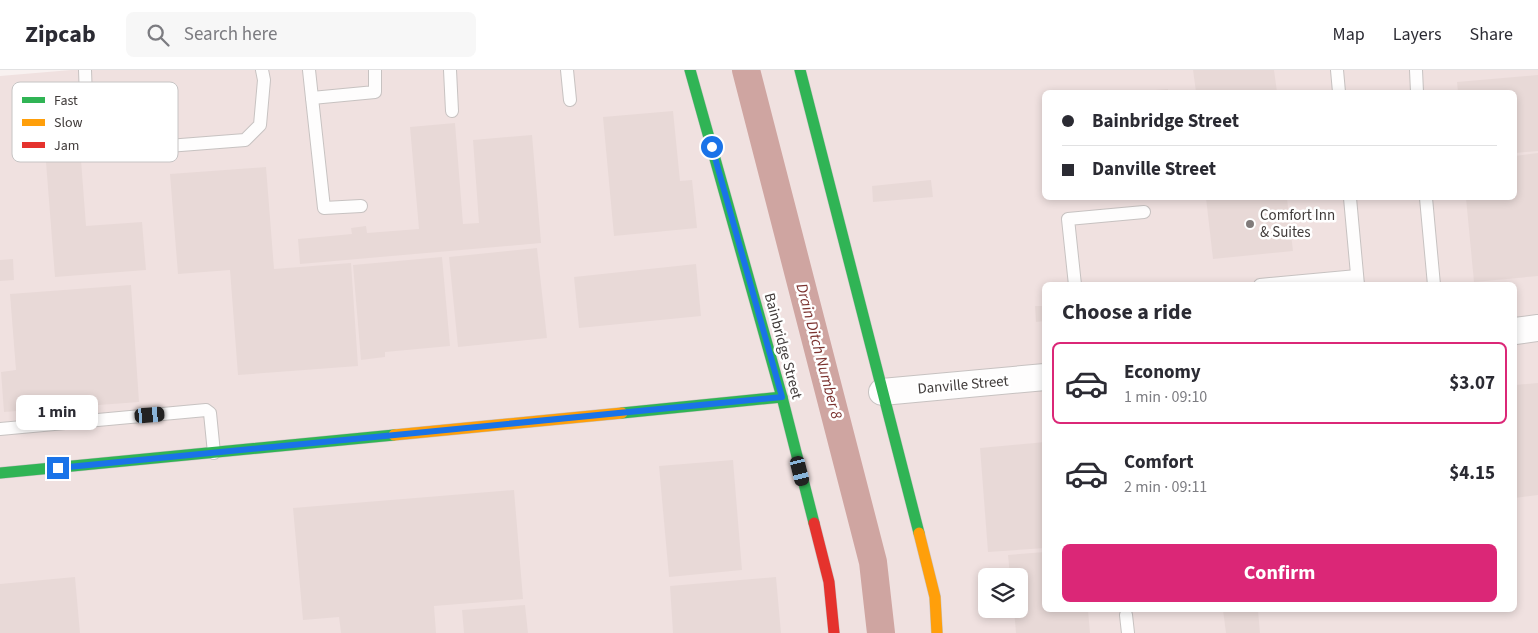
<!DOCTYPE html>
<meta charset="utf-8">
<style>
:root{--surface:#fff;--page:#f7f7f7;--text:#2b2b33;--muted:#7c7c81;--line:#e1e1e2;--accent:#db2777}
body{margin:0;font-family:"Source Sans 3",sans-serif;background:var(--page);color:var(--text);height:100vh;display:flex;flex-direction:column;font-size:19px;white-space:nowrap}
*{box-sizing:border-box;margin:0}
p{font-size:16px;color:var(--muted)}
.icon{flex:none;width:28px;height:28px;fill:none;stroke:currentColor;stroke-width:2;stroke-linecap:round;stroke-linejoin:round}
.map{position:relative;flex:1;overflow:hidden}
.side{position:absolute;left:1042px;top:212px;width:475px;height:330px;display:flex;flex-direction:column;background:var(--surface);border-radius:8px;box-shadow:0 2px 8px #0003}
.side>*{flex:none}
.top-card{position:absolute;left:1042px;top:20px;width:475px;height:110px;border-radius:8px;box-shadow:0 2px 8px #0003;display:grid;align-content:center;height:110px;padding:0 20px;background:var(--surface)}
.buttons{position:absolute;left:978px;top:498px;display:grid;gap:10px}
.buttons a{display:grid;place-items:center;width:50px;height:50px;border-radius:8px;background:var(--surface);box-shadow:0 2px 8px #0003;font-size:25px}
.end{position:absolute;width:22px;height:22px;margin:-11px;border:6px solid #1a73e8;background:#fff;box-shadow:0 0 0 2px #fff}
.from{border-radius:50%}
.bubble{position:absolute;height:35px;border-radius:8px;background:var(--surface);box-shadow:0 2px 8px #0003;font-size:16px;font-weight:700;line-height:35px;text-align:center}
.car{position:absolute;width:15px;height:30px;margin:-15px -8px;border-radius:6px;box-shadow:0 0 4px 1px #0007;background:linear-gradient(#222 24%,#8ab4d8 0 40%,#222 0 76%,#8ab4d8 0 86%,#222 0)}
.top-card b{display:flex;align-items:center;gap:18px;height:48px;font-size:19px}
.top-card b+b{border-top:1px solid var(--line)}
.top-card i{width:12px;height:12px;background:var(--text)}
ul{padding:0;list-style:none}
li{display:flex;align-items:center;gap:15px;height:82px;margin:0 10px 8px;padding:0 10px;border:2px solid transparent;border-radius:8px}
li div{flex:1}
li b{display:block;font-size:19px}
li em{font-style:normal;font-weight:700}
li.selected{border-color:var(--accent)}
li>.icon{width:45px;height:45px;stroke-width:1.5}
h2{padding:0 20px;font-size:22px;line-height:60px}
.action{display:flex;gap:10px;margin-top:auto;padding:10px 20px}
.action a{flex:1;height:58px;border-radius:8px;background:var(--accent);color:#fff;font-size:20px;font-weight:700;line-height:58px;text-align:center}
header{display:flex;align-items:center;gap:30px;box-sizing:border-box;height:70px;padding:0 25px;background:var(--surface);border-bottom:1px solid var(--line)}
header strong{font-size:24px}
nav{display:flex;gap:28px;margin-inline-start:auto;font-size:18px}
.search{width:350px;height:45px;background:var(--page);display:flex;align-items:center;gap:12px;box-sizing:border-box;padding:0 18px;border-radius:8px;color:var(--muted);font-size:19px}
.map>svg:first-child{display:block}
</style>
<header>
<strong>Zipcab</strong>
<div class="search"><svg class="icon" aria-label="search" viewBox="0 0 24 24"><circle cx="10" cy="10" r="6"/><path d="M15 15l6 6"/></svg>Search here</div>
<nav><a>Map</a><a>Layers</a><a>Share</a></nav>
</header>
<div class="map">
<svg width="1538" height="563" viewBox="0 0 1538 563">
<rect width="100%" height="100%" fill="#f8f1f0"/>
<!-- built -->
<path fill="#f0e1e0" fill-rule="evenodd" d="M71,0H1538V563H0V6ZM1045,22H1515V128H1045ZM1045,215H1515V540H1045ZM986,506H1019V539H986Z"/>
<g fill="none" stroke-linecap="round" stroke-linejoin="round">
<!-- canal -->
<path stroke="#cfa5a1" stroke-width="28" d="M746,0L873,492L881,563"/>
</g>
<!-- building -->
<g fill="#e8d9d7">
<path d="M1193,0H1274L1277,22H1196Z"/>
<path d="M1538,5V81L1515,83V22H1458L1457,12Z"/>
<path d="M1168,19V22H1143V21Z"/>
<path d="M673,41L680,111L692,110L697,158L614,166L603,47Z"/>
<path d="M455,53L463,154L479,153L473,70L532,65L541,173L300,194L298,169L352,164L351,158L366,156L367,163L419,159L410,57Z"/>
<path d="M1538,83V206L1474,212L1466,128H1515V86Z"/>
<path d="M81,90L86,156L142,152L146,200L55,207L46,92Z"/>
<path d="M266,97L274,199L351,193L358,296L238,305L230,200L178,204L170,104Z"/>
<path d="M931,110L933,127L873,132L872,116Z"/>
<path d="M1206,128H1287L1293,181L1213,189Z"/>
<path d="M537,178L547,268L458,277L449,187Z"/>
<path d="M442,187L450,276L385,282V287L361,290L353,195Z"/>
<path d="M13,189L14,210L0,211V190Z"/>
<path d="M696,194L701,246L579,258L574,207Z"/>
<path d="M131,215L139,332L4,342L1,302L16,300L10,224Z"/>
<path d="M1035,236H1045V251L1036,252Z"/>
<path d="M1538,313V425L1515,428V315Z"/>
<path d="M1045,372V478L988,482L980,378Z"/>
<path d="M733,390L742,500L669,507L659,396Z"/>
<path d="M514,420L523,529L434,536L436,563H341L339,547L303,550L293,438Z"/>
<path d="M1045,482V540H1088L1090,563H1016L1014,539H1019V506H1010L1008,485Z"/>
<path d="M75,507L80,563H0V514Z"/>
<path d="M776,507L781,563H673L670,516Z"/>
<path d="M525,535L528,563H464L462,540Z"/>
<path d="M1223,540H1258L1260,563H1226Z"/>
</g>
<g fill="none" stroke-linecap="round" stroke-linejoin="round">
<defs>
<g id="lane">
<path d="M85,0L87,56L91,82L245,70L260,55L264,10L262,0"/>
<path d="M309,0L312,28L375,22V0"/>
<path d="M450,0L452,41"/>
<path d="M567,0L570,30"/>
<path d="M1337,0L1339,22"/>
<path d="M1416,0L1417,22"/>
<path d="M312,28L324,138L361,136"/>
<path d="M1350,128L1358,215"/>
<path d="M1426,128L1434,215"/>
<path d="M1075,215L1068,149L1144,142"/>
<path d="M1260,215L1357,206"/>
<path d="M0,359L206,340L210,343L214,383"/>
<path d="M1126,545L1128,563"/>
</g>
<g id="street">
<path d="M1515,261L1538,258"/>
<path d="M882,322L1045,307"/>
</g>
<g id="fast">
<path d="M690,0L782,327L814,453"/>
<path d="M800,0L919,463"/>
<path d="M622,343L782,327"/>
<path d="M0,403L394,365"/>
</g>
<g id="slow">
<path d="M394,365L622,343"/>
<path d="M919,463L935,527L937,563"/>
</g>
<path id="jam" d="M814,453L829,512L834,563"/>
</defs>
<!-- lane casing -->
<use href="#lane" stroke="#c7c2c1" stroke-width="14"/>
<!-- street casing -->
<use href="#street" stroke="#c7c2c1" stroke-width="28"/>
<!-- fast casing -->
<use href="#fast" stroke="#c7c2c1" stroke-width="12"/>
<!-- slow casing -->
<use href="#slow" stroke="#c7c2c1" stroke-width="12"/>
<!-- jam casing -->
<use href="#jam" stroke="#c7c2c1" stroke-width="12"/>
<!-- lane -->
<use href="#lane" stroke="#fefdfd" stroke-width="12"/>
<!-- street -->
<use href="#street" stroke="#fefdfd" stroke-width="26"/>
<!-- fast -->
<use href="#fast" stroke="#30b455" stroke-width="11"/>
<!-- slow -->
<use href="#slow" stroke="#ff9f0a" stroke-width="11"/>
<!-- jam -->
<use href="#jam" stroke="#e5322d" stroke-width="11"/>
</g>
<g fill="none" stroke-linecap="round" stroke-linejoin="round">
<!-- route -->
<path stroke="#1a73e8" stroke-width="6" d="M58,398L782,327L712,77"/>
</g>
<!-- markers -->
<circle fill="#807b7a" stroke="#fff" stroke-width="2" cx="1250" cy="154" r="5"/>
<g text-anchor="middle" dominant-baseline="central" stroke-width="5" stroke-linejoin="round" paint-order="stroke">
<!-- poi labels -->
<g font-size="15" fill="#403b3a" stroke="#fff" text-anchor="start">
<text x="1260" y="145">Comfort Inn<tspan x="1260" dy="17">&amp; Suites</tspan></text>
</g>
<!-- street labels -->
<g font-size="15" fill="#403b3a" stroke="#fff">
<text transform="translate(783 276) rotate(75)">Bainbridge Street</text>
<text transform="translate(963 315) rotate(-5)">Danville Street</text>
</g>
<!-- water labels -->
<g font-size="16" font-style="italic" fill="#7b322f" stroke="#fff">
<text transform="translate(819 281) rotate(75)">Drain Ditch Number 8</text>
</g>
</g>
<!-- legend -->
<rect x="12" y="12" width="166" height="80" rx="8" fill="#fff" stroke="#c6c4c4" stroke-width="1"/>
<rect x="22" y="27" width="23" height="6" fill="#30b455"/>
<rect x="22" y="49" width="23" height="7" fill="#ff9f0a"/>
<rect x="22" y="72" width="23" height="6" fill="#e5322d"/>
<g font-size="14" fill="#403b3a">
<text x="54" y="35">Fast</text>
<text x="54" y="57">Slow</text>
<text x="54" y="80">Jam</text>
</g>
</svg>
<div class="buttons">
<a><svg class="icon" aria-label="layers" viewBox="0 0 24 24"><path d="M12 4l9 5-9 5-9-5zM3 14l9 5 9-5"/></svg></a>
</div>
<i class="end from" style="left:712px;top:77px"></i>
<i class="end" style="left:58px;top:398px"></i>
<div class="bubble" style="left:16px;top:325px;width:82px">1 min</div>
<i class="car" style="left:150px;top:345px;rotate:85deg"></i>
<i class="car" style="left:800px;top:401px;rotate:166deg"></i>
<div class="top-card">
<b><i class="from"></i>Bainbridge Street</b>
<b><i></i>Danville Street</b>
</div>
<section class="side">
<h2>Choose a ride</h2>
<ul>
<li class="selected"><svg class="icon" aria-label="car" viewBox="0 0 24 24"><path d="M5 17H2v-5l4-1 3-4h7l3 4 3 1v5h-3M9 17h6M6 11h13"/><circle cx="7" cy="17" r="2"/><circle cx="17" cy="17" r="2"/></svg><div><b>Economy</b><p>1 min · 09:10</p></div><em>$3.07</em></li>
<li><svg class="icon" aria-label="car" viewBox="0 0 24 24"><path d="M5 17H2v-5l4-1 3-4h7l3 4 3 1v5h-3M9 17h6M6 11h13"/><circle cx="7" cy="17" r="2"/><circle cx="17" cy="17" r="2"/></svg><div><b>Comfort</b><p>2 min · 09:11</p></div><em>$4.15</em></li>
</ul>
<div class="action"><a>Confirm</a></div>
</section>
</div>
